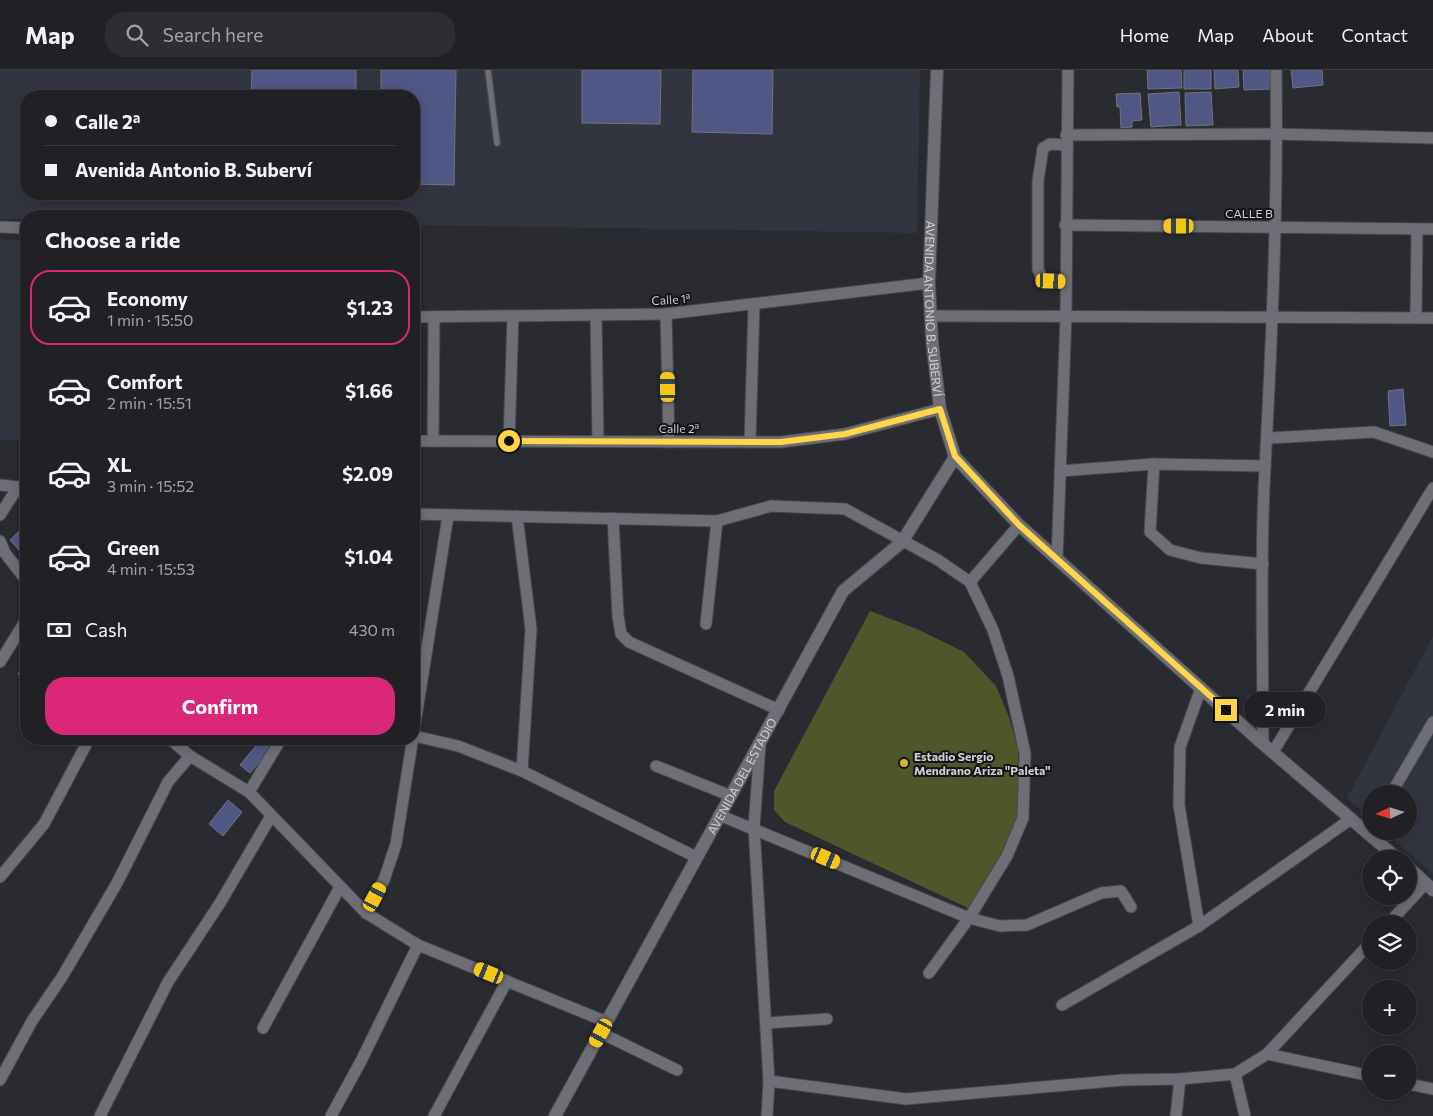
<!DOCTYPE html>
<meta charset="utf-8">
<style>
:root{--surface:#202025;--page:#2d2d32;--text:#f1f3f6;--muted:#a2a3a7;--line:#3d3e42;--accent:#db2777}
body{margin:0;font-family:Commissioner,sans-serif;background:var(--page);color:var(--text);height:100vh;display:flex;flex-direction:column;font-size:19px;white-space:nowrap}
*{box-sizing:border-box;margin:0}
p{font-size:16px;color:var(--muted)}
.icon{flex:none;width:28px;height:28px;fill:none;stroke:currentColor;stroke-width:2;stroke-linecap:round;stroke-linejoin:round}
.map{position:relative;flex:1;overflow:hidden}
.panel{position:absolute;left:20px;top:140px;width:400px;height:535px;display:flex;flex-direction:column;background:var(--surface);border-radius:20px;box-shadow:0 2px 12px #0003,0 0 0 1px var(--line)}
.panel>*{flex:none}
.banner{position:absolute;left:20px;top:20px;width:400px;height:110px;border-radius:20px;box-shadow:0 2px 12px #0003,0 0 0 1px var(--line);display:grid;align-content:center;height:110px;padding:0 25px;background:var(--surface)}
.needle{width:32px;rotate:266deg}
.fabs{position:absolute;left:1362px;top:715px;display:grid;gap:10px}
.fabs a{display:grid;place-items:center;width:55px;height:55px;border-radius:50%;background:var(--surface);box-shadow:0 2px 12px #0003,0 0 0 1px var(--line);font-size:25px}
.end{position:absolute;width:22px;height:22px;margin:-11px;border:6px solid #ffd54a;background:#111;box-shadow:0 0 0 2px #111}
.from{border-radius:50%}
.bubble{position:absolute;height:35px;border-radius:18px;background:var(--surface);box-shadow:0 2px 12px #0003,0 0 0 1px var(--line);font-size:16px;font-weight:700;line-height:35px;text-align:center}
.car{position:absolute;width:15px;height:30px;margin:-15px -8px;border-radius:6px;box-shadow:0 0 4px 1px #0007;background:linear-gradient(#f5c518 24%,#345 0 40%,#f5c518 0 76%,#345 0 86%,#f5c518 0)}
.banner b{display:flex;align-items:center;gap:18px;height:48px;font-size:19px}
.banner b+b{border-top:1px solid var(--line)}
.banner i{width:12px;height:12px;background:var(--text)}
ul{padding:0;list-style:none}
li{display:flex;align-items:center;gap:15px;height:75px;margin:0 10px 8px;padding:0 15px;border:2px solid transparent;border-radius:20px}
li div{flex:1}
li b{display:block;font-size:19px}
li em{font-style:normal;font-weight:700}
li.on{border-color:var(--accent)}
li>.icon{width:45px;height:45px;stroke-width:1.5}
h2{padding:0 25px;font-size:22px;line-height:60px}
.pay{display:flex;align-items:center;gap:12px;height:55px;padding:0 25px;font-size:19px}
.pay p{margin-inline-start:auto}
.cta{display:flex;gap:10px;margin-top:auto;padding:10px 25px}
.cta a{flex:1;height:58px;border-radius:20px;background:var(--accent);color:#fff;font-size:20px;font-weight:700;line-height:58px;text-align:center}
header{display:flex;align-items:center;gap:30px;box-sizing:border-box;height:70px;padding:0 25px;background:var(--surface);border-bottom:1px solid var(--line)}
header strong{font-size:24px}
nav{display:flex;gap:28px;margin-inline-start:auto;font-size:18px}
.search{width:350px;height:45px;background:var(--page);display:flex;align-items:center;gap:12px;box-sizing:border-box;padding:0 18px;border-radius:20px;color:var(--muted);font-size:19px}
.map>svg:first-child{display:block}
</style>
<header>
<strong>Map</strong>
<div class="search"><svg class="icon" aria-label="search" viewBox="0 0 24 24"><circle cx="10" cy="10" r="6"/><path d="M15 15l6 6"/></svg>Search here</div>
<nav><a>Home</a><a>Map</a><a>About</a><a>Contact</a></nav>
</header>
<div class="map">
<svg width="1433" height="1046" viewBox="0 0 1433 1046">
<rect width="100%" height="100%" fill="#2a2b31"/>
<!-- built -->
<g fill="#32343f" fill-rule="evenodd">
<path d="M0,0H920L917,163L414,155V146H26V149H0ZM26,26H414V124H26Z"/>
<path d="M0,170H26V371L0,370Z"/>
<path d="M1433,566V804L1384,761H1409V724H1371V750L1347,728Z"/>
</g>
<!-- green -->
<path fill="#4f562a" d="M870,541L917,559L964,582L996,616L1009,647L1018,678V746L998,790L968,838L785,752L774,740V721Z"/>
<!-- building -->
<g fill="#515784" stroke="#72737a">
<path d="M252,0H356V26H251Z"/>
<path d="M381,0H456L454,115L414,114V26H381Z"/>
<path d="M582,0H661L660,54L582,53Z"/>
<path d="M693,0H773L772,64L692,62Z"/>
<path d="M1147,0H1181L1182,18L1148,19Z"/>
<rect x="1184" y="0" width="27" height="19"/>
<path d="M1214,0H1238L1239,17L1215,19Z"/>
<path d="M1243,0H1269L1271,19L1244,20Z"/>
<path d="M1291,0H1322L1323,15L1293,18Z"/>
<path d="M1179,22L1181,55L1151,57L1148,24Z"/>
<path d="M1211,22L1213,55L1186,56L1185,23Z"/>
<path d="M1140,23L1142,50L1132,51V57L1121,58L1120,37H1117L1116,24Z"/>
<path d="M1403,319L1406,355L1390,356L1388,321Z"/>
<path d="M26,455V488L10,470Z"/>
<path d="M26,591V609L18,604Z"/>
<path d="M260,671L270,679L250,703L240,695Z"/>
<path d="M228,730L242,742L223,766L209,754Z"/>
</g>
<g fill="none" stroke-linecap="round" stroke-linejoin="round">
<defs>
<path id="service" d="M488,0L497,73"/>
<g id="minor">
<path d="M1066,65L1277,64L1433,68"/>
<path d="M1065,155L1433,159"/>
<path d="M0,157L26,158"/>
<path d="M1066,211L1042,209L1038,199V111L1043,78L1050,74L1066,75"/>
<path d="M666,244L669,372"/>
<path d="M596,245L598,371"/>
<path d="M931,246L1433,248"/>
<path d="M414,247L666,244L929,213"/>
<path d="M1416,247L1417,159"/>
<path d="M1268,368L1374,362L1433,382"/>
<path d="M414,371L781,372L845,364L940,339"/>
<path d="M433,371L434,247"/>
<path d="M509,371L513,246"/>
<path d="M750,372L754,235"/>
<path d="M1154,394L1150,462L1170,480L1201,488L1263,494"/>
<path d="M1060,401L1154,394L1265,396"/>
<path d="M0,415L26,418"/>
<path d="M414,444L717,451L771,436L845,439L938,490L970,512L993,560L1008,606L1025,683L1023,748L1007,786L969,848L929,903"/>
<path d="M0,445L18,417"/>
<path d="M517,446L531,559L522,701"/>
<path d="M613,448L618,546L621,564L629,572L779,640"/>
<path d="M0,471L5,483L26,510"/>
<path d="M1057,489L1066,246L1068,0"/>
<path d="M970,512L1019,455"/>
<path d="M706,554L717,451"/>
<path d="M0,592L26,550"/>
<path d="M414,666L458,676L522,701L696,787"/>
<path d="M170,669L190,686L249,722L366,843L418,875L607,952"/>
<path d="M1263,674C1263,582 1260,489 1265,397C1272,265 1278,133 1276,0"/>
<path d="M760,675L754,757L769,1011L767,1046"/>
<path d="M1273,682L1433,418"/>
<path d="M656,696L731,726"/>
<path d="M249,722L281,669"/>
<path d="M1391,724L1433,652"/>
<path d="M719,745L969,848L1000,856L1027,855L1101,823L1121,821L1131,837"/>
<path d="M0,807L44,754L89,669"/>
<path d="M366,843L384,810L396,774L448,446"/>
<path d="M1388,854L1426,813"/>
<path d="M1199,856L1179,735L1180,677L1201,618"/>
<path d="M1062,935L1199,856L1351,749"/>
<path d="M766,953L827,949"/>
<path d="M263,958L340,817"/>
<path d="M601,963L677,1000"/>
<path d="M1267,984L1371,1006"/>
<path d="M1235,1004L1245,1046"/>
<path d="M0,1010L32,951L62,907L117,813L168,712L190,686"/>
<path d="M769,1011L906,1029L1123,1010L1180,1009L1235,1004L1267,984L1371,872"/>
<path d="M1409,1014L1433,1019"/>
<path d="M100,1046L168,912L220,833L271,746"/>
<path d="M331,1046L361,991L418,875"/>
<path d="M434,1046L507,911"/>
<path d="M1176,1046L1180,1009"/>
</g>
<g id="tertiary">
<path id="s1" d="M555,1046L843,521L902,472L955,387"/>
</g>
<g id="secondary">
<path id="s2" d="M937,0L929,213L932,271L940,339L955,387L1019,455L1057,489L1263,674L1398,789"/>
<path d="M1409,798L1433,820"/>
</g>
</defs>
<!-- service casing -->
<use href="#service" stroke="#47484d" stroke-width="8"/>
<!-- minor casing -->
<use href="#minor" stroke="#47484d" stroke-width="13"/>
<!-- tertiary casing -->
<use href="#tertiary" stroke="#47484d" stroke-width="14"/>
<!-- secondary casing -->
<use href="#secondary" stroke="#47484d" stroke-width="14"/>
<!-- service -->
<use href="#service" stroke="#6e6f76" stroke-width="5.5"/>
<!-- minor -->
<use href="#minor" stroke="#6e6f76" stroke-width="11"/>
<!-- tertiary -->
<use href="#tertiary" stroke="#6e6f76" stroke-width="12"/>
<!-- secondary -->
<use href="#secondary" stroke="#6e6f76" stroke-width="12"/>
</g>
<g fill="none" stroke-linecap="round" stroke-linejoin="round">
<!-- route -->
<path stroke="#ffd54a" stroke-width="6" d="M509,371L781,372L845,364L940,339L955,386L1019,455L1226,640"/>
</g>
<!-- markers -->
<circle fill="#dbb233" stroke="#131416" stroke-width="2" cx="904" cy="693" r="5"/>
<g text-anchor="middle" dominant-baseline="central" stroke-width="4" stroke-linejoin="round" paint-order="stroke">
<!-- street labels -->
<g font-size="12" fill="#d0d1d5" stroke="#131416">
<text x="1249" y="143">CALLE B</text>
<text transform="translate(671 229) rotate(-4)">Calle 1ª</text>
<text stroke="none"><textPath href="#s2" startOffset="239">AVENIDA ANTONIO B. SUBERVÍ</textPath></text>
<text x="679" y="358">Calle 2ª</text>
<text stroke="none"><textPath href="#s1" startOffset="388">AVENIDA DEL ESTADIO</textPath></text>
</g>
<!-- poi labels -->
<g font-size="12" font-weight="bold" fill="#d0d1d5" stroke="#131416" text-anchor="start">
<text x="914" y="686">Estadio Sergio<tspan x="914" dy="14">Mendrano Ariza "Paleta"</tspan></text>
</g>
</g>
</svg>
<div class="fabs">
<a><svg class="needle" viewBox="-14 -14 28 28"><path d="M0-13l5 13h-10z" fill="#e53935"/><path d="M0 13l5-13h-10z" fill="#a2a3a7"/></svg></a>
<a><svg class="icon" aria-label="locate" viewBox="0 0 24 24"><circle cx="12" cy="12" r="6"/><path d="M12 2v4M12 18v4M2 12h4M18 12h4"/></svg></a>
<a><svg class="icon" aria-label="layers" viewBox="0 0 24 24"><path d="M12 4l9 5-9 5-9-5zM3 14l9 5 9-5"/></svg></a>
<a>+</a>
<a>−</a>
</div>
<i class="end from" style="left:509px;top:371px"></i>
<i class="end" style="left:1226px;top:640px"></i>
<div class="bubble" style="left:1244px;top:622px;width:82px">2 min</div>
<i class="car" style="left:1179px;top:156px;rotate:270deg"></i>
<i class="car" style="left:1051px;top:211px;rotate:92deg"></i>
<i class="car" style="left:668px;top:317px;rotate:359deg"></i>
<i class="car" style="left:826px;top:788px;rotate:113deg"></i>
<i class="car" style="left:375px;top:827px;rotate:28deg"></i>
<i class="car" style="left:489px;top:903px;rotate:292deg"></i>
<i class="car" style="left:601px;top:963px;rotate:209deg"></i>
<div class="banner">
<b><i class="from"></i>Calle 2ª</b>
<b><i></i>Avenida Antonio B. Suberví</b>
</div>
<section class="panel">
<h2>Choose a ride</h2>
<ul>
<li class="on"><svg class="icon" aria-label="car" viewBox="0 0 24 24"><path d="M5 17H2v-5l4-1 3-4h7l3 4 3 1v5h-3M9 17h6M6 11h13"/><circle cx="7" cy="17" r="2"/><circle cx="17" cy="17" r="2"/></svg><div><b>Economy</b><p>1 min · 15:50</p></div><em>$1.23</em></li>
<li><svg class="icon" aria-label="car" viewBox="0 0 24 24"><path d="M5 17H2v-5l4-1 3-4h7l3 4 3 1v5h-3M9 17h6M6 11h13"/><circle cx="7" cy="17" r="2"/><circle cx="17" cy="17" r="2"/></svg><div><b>Comfort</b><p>2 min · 15:51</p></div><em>$1.66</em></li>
<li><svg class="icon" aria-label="car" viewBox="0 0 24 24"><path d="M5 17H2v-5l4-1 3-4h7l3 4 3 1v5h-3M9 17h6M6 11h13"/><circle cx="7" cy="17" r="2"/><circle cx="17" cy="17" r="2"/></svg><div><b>XL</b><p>3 min · 15:52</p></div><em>$2.09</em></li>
<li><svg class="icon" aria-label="car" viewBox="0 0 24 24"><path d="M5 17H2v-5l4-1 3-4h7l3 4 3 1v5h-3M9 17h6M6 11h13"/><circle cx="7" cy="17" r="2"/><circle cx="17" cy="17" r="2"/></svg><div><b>Green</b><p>4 min · 15:53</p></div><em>$1.04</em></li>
</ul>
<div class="pay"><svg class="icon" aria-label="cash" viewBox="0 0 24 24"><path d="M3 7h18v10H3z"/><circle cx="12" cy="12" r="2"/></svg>Cash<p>430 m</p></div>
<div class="cta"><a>Confirm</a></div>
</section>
</div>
